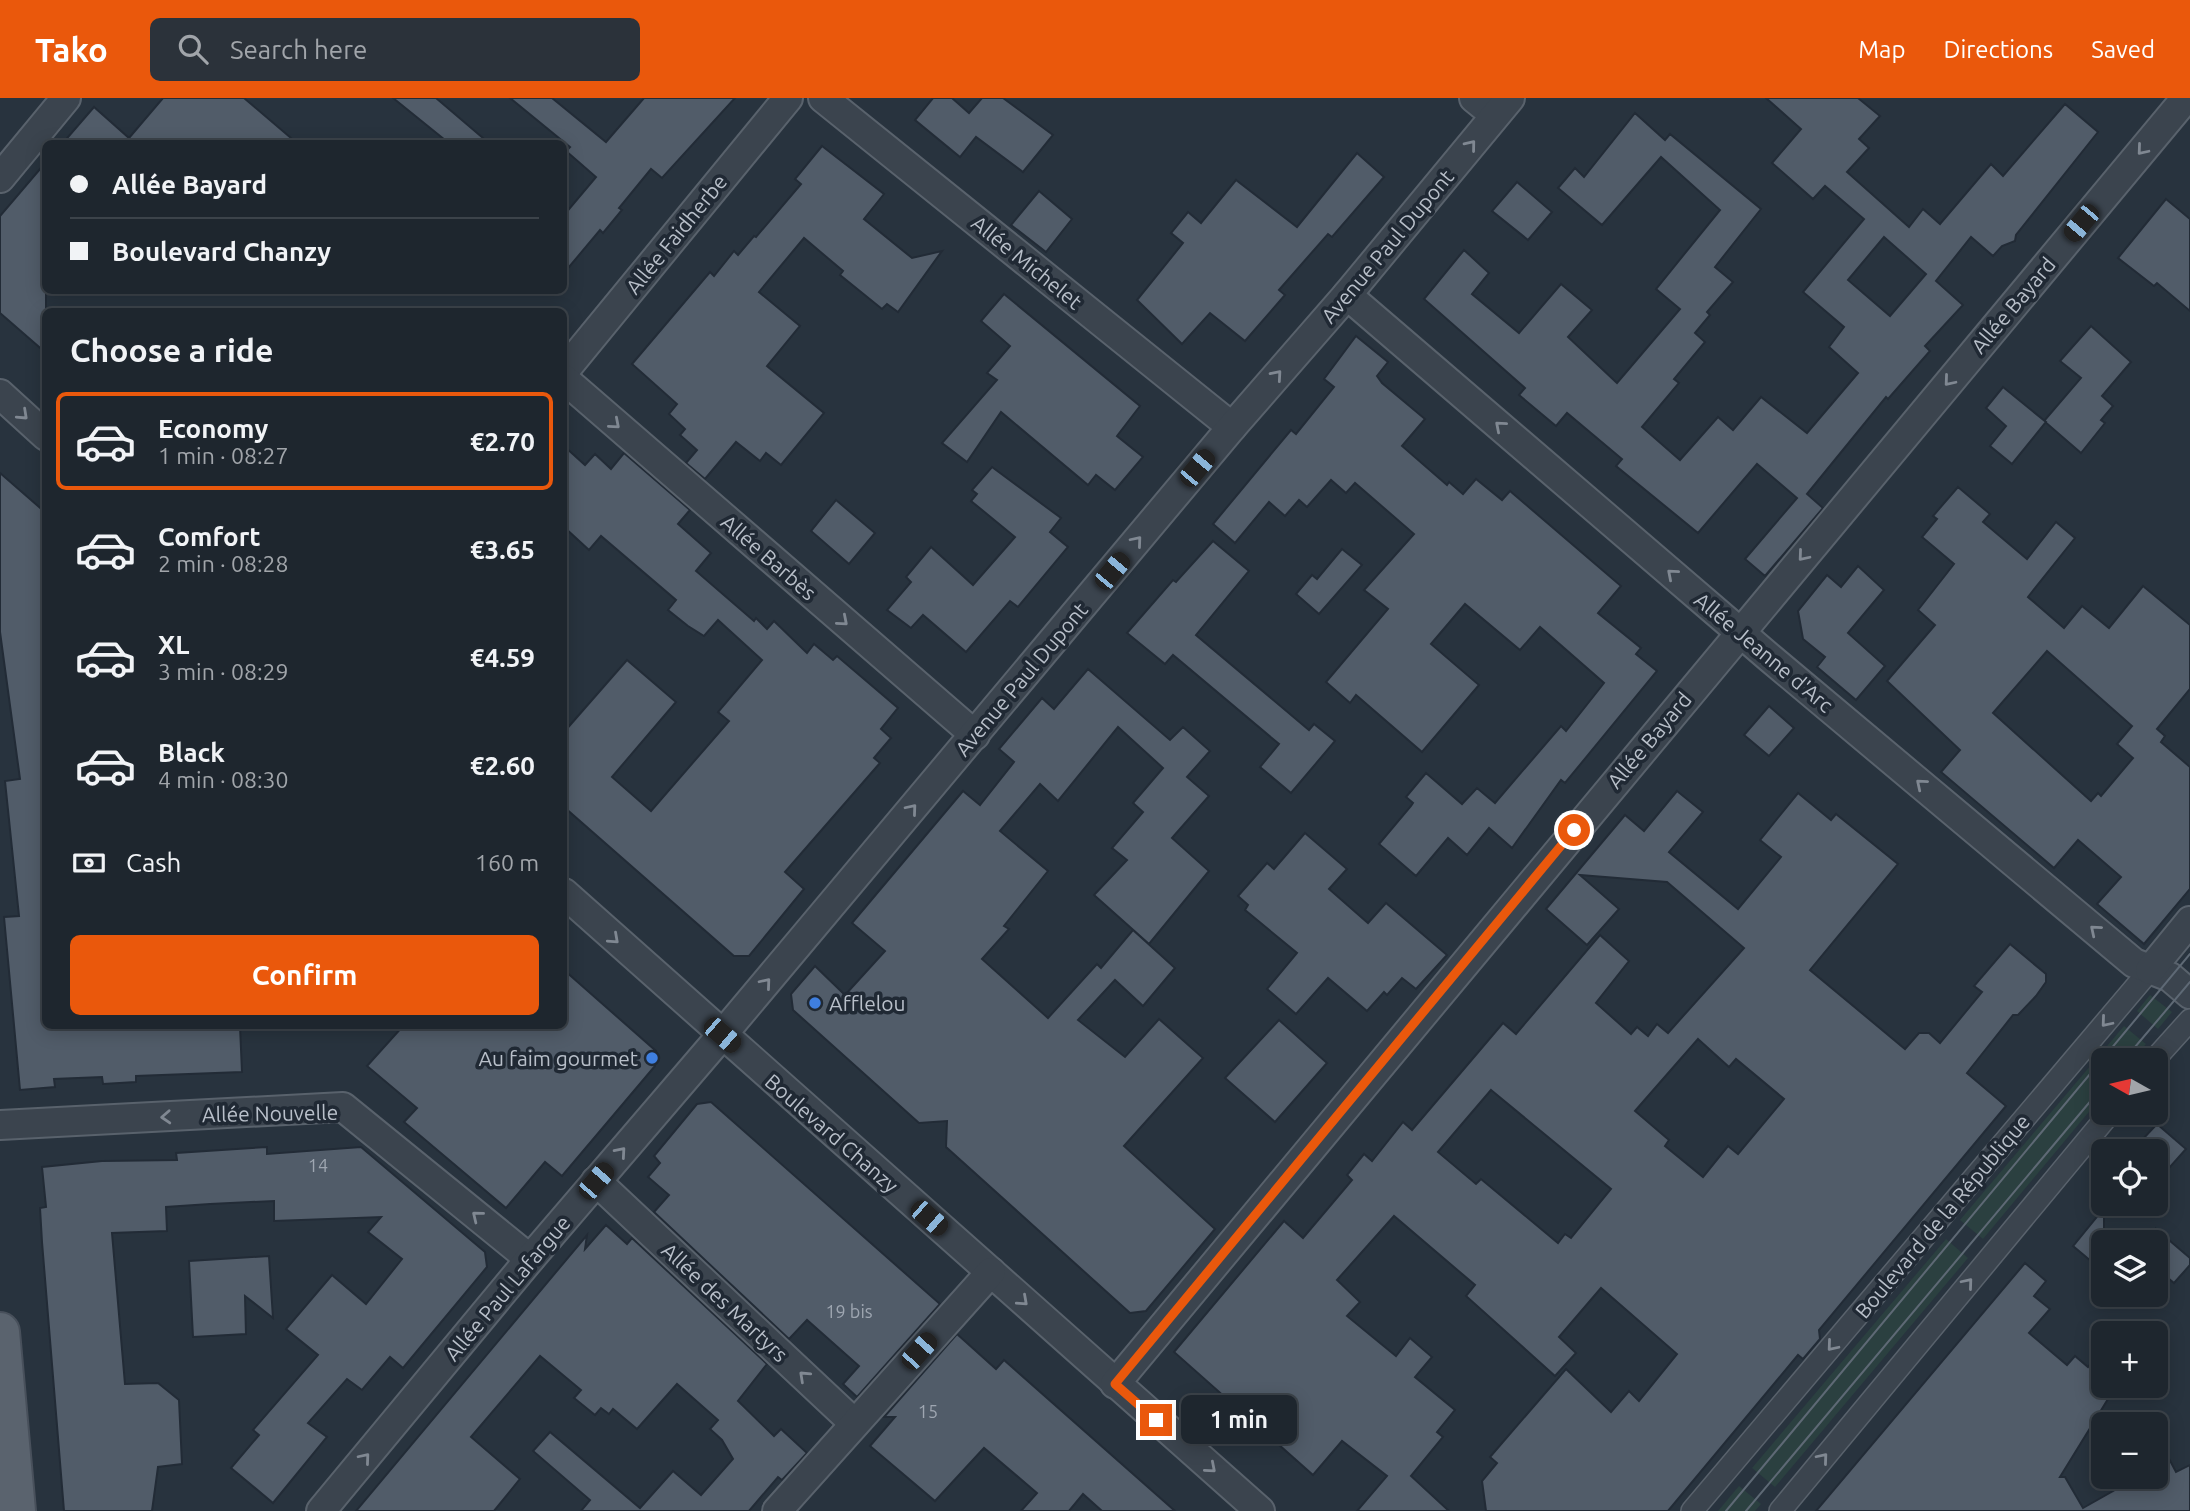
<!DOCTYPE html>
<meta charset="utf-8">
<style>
:root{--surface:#1e262e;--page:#2b323a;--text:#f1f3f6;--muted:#a1a5aa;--line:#3c434a;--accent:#ea580c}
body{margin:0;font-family:Ubuntu,sans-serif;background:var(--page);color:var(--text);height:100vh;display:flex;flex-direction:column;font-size:26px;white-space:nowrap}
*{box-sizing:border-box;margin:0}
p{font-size:23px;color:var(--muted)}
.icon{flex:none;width:38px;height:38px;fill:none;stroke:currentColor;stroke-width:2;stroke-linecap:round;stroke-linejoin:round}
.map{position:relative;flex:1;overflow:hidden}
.drawer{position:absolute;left:42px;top:210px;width:525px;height:721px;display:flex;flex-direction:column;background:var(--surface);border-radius:10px;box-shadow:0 4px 18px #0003,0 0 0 2px var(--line)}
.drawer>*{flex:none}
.banner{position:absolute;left:42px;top:42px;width:525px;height:154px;border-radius:10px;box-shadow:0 4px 18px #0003,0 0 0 2px var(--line);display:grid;align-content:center;height:154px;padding:0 28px;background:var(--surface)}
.needle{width:46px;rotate:278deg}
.controls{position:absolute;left:2091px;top:950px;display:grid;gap:14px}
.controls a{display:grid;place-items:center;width:77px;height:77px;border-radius:10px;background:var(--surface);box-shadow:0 4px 18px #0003,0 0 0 2px var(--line);font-size:35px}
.end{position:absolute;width:32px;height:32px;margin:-16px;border:9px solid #ea580c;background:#fff;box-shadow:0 0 0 4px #fff}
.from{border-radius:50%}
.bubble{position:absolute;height:49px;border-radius:10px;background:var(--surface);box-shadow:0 4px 18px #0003,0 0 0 2px var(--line);font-size:23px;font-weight:700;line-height:49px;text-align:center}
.car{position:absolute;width:21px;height:42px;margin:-21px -10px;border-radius:9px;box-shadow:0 0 5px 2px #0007;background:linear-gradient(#222 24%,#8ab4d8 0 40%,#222 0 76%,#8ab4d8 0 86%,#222 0)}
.banner b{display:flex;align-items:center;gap:24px;height:66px;font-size:26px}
.banner b+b{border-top:2px solid var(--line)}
.banner i{width:18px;height:18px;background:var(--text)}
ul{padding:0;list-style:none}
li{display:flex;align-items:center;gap:21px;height:98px;margin:0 14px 10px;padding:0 14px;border:4px solid transparent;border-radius:10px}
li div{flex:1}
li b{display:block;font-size:26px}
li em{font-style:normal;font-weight:700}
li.on{border-color:var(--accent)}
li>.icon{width:63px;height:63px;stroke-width:1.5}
h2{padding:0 28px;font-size:32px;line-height:84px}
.pay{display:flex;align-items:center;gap:18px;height:77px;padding:0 28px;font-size:26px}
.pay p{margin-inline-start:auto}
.cta{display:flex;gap:14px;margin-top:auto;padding:14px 28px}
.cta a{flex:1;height:80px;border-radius:10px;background:var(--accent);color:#fff;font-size:28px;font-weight:700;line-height:80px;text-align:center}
header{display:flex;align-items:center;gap:42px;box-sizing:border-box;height:98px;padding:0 35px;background:var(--accent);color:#fff}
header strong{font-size:33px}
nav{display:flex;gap:38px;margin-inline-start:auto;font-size:24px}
.search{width:490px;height:63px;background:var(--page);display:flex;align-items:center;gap:18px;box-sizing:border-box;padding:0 24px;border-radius:10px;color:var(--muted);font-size:26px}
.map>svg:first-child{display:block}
</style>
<header>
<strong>Tako</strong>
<div class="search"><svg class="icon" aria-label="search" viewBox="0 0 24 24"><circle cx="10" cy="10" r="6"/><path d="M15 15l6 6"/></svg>Search here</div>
<nav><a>Map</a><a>Directions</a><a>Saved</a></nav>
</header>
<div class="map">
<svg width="2190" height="1413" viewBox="0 0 2190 1413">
<rect width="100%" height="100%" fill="#28333e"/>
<!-- green -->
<g fill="#2b4040">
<path d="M2150,897L2172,914L2158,931L2137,913Z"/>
<path d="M2124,928L2146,946L2132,962H2104L2103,997L1983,1141L1960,1122Z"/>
<path d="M1946,1141L1968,1160L1775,1389L1752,1370Z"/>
<path d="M1739,1388L1761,1406L1755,1413H1718Z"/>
</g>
<!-- building -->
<g fill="#515c69" stroke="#222b36" stroke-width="2" fill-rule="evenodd">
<path d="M163,0H244L298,46H62L94,9L129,40Z"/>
<path d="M393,0H436L490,46H450Z"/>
<path d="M510,0H552L606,44L644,0H735L662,80L651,71L619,110L622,112L603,135L600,132L564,175V117L596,79L566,53L570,49Z"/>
<path d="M933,0H952L969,15L982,0H1003L1053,37L1023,74L976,39L960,59L915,22Z"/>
<path d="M1766,0H1858L1880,18L1859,41L1869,50L1847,74L1909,129L1923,111L1940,126L1991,66L2003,78L2065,6L2098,34L2016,137L2015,143L2002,148L1993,158L1971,139L1936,183L1963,207L1925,248L1930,253L1888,301L1886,299L1807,396L1823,410L1765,478L1745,461L1797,400L1757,366L1698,435L1616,368L1622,361L1567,315L1556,328L1519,297L1525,290L1424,201L1464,152L1489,175L1472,196L1519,235L1561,186L1592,212L1568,239L1617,285L1680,211L1656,191L1720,112L1661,59L1602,127L1558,90L1575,70L1584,79L1635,15L1665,42L1670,36L1761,111L1715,169L1733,184L1707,214L1710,217L1695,235L1705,244L1674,281L1679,285L1642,329L1680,362L1718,319L1733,332L1761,299L1807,335L1858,275L1829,249L1844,229L1803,194L1864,121L1825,88L1813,101L1772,65L1801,31ZM1884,139L1926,176L1890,218L1848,182Z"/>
<path d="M822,48L884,96L864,121L912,160L942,153L898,214L887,206L882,211L840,177L843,173L804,140L759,194L800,228L767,268L824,315L781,367L766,355L760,363L736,344L705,381L686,365L697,352L680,337L685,331L669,316L677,306L632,266L710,174L714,178L734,153L738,157L754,138L756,139L801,86L795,81Z"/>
<path d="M1357,55L1384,79L1332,139L1328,136L1279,192L1285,197L1245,243L1210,215L1182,246L1137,202L1183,145L1171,135L1188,114L1201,125L1236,82L1297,129Z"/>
<path d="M46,64V255L0,215V118Z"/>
<path d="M1517,84L1552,114L1528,142L1492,113Z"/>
<path d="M1039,93L1072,121L1046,154L1011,127Z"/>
<path d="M2166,101L2190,121V213L2157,185L2154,188L2118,160Z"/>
<path d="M1004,196L1140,308L1117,338L1143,359L1115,392L1096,377L1088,387L1001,314L967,364L942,345L997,282L987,275L1010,248L981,223Z"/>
<path d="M2091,228L2131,264L2102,298L2113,308L2101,322L2105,325L2081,355L2044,323L2081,280L2060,263Z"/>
<path d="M1356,238L1388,264L1377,278L1382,285L1425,321L1402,348L1447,387L1449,384L1463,396L1476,381L1502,402L1510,393L1621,488L1598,515L1641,550L1636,556L1657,573L1565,685L1561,682L1512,750L1489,730L1467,757L1448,740L1416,778L1379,746L1411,708L1413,705L1406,699L1426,675L1462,706L1477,690L1495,705L1561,628L1566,633L1604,585L1540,529L1520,552L1465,506L1431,546L1479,587L1422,654L1356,597L1350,605L1326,584L1388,511L1364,492L1414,436L1355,385L1346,395L1331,382L1307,409L1299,402L1285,418L1269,404L1235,445L1213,426L1291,332L1296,336L1334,289L1324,281Z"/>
<path d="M2003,289L2046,324L2012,366L1990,348L2006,328L1986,310Z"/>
<path d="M564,348L585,367L595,356L611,371L624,355L690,412L678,426L711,455L696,473L754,523L756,520L767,531L774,523L807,555L814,546L833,562L837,558L898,610L881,631L891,640L874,660L880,665L785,774L804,791L749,858H734L564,709V634L627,562L676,604L612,679L651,713L729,623L718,614L762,562L718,522L704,538L688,528L668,512L676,502L601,438L589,452L564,429Z"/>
<path d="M992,369L1061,420L1050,434L1068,449L1018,509L1010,503L966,554L923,517L911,530L887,512L911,484L906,479L931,449L973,487L1015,439L971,403L977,396L972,392Z"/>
<path d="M0,375L46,415V928H240L242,974L136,978V984L103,986L102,979L54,981L55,989L20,992L4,819L19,818L5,683L20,681L0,534Z"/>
<path d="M1958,389L1990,416L1983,424L2027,461L2056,424L2075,440L2028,499L2064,530L2082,508L2109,530L2143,488L2190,527V591L2157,631L2165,638L2161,644L2190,669V791L2144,846L2097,806L2121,779L2078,742L2054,770L1941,674L1960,652L1887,583L1935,527L1918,512L1954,466L1922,439L1937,421L1933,418ZM2047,553L2132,628L2117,646L2133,660L2101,698L2098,695L2091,703L1993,615Z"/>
<path d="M836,402L875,435L849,466L811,433Z"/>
<path d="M1213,443L1249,473L1196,537L1309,632L1314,626L1335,643L1291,695L1260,669L1279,646L1173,557L1165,566L1127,535L1173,482L1176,484Z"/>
<path d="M1342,451L1362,467L1319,516L1296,496L1312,477L1317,481Z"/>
<path d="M1858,468L1884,492L1848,535L1885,568L1856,602L1817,569L1825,559L1803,541L1798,513L1827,477L1841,489Z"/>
<path d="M1088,571L1170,642L1183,629L1210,653L1187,679L1209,698L1172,740L1209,773L1149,846L1094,797L1127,762L1112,750L1143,714L1133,705L1163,670L1118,629L1058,703L1040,686L1000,733L1048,773L1004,828L1009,831L982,861L1048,920L1097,866L1101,870L1133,832L1175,870L1143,908L1115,882L1078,922L1125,959L1159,921L1203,960L1124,1048L1215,1131L1146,1213L1130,1215L946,1049L947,1023L919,1025L793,912L791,896L815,868L845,897L885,853L852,825L963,693L980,707L1014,664L999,651L1042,600L1054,611Z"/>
<path d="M1769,608L1794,630L1769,658L1744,637Z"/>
<path d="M1677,693L1703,714L1669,754L1738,811L1781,759L1760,742L1798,695L1831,722L1836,716L1898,766L1810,872L1905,951L1919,935H1929L1940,945L1982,894L1974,888L2010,846L2046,876V884L2036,898L2018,917H2013L1967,975L2006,1008L1819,1232L1820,1241L1803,1261L1798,1257L1668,1413H1486L1482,1383L1497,1365L1490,1359L1566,1271L1611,1314L1629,1293L1639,1303L1677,1256L1601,1190L1559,1239L1576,1255L1555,1278L1466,1198L1475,1187L1394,1118L1337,1182L1360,1204L1347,1218L1396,1258L1410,1240L1432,1259L1415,1279L1455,1312L1437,1334L1443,1339L1411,1378L1449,1413H1357L1387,1378L1342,1343L1313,1377L1174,1254L1284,1123L1303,1140L1352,1082L1347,1077L1364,1056L1372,1063L1403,1024L1412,1032L1503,925L1516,936L1600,837L1629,863L1596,905L1631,936L1637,929L1648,938L1657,926L1668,935L1744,850L1667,784L1580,777L1619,811L1587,847L1546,811L1625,717L1644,733ZM1698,941L1729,969L1736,961L1784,1001L1738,1056L1728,1048L1703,1079L1665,1048L1669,1042L1635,1013ZM1491,992L1611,1091L1571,1140L1565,1136L1558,1145L1481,1081L1476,1086L1438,1054Z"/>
<path d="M1305,735L1347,771L1329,791L1368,825L1386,805L1447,857L1416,891L1402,880L1387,897L1384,894L1367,913L1328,880L1296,916L1267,891L1297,855L1245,812L1248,807L1238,798L1267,765L1274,771Z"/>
<path d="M564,872L656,953L655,968L562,1078L545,1064L506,1110L404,1024L417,1010L367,968L403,928H564Z"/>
<path d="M1279,922L1327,965L1275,1024L1225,980Z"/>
<path d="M711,1004L940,1206L857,1299L843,1286L859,1268L807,1222L789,1241L654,1114L669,1097L648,1079L660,1065L654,1058L697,1006Z"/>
<path d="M2157,1026L2186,1051L2170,1069L2156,1058V1054L2140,1044Z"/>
<path d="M267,1049V1056L361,1049L485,1154L487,1169L403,1270L390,1259L362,1292L347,1281L308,1325L327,1339L273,1405L231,1370L259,1337L253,1332L318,1257L286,1231L332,1177L366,1206L402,1161L368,1134L381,1119L274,1123V1103L210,1106L166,1109L167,1133L112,1135L125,1286L158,1285L179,1302L182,1366L158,1369L152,1413H64L42,1144L40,1110L46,1109L42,1069L102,1063L177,1062L176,1055Z"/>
<path d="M2104,1110V1174L2073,1148Z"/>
<path d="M606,1127L627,1146L632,1140L767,1266L738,1303L774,1338L781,1331L807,1355L782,1382L778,1379L749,1413H581L590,1402L533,1353L550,1334L640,1410L673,1373L701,1397L733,1361L722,1342L710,1331L718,1322L677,1286L637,1331L613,1311L609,1316L601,1310L595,1317L574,1300L581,1292L540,1258L471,1339L520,1381L494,1413H356L587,1137L585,1151Z"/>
<path d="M2156,1131L2190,1160V1167L2174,1185L2156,1170Z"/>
<path d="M269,1158L273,1220L245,1198L246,1236L193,1239L189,1163Z"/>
<path d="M2025,1165L2046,1183L2034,1198L2050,1211L2029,1235L2067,1267L2075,1258L2088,1269L2104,1250V1288H2116L2060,1379H2065L2083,1410L2138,1379H2156V1336L2176,1374L2190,1367V1413H1816Z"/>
<path d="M957,1236L996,1271L1004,1262L1175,1413H1102L1083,1396L1069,1413H1021L1037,1395L984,1350L935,1403L870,1348L895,1319H884Z"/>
</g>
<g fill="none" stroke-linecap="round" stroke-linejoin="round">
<defs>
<g id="pedestrian">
<path d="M2154,962L2190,922"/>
<path d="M1692,1413L2150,872"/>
<path d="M1780,1413L2110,1015"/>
</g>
<g id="minor">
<path d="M823,0L1232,329"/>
<path d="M1474,0L1495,17"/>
<path d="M0,80L66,0"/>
<path d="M1347,197L1770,560L2134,865L2170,879L2190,896"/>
<path d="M564,273L788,0"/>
<path d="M564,281L975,637"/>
<path d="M0,296L46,338"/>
<path d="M564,795L1260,1413"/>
<path d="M2150,872L2190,823"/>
<path d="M0,1027L343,1009L530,1161"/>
<path d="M596,1083L854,1325"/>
<path d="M1115,1286L2186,0"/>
<path d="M321,1413L530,1161L722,937L1232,329L1347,197L1510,0"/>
<path d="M777,1413L991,1174"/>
</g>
<path id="primary" d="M0,1234L16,1413"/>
</defs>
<!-- pedestrian casing -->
<use href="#pedestrian" stroke="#59626c" stroke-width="24"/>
<!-- minor casing -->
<use href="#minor" stroke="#59626c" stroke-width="32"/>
<!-- primary casing -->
<use href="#primary" stroke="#48505b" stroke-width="42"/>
<!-- pedestrian -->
<use href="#pedestrian" stroke="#3b444e" stroke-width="21"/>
<!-- minor -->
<use href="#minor" stroke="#3b444e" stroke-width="28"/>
<!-- primary -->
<use href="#primary" stroke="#5a636e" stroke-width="38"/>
<!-- tram -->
<g stroke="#5e6975" stroke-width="2">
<path d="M2124,962L2190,884"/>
<path d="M1726,1413L2190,856"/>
<path d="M1746,1413L2104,987"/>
</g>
</g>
<!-- one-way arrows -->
<defs><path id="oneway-chevron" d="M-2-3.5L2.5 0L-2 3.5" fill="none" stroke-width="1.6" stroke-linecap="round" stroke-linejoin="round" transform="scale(1.75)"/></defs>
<g stroke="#808892">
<use href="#oneway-chevron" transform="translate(1471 47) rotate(-51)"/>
<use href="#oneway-chevron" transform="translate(2142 52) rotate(130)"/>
<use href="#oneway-chevron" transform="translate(1277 277) rotate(-49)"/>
<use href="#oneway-chevron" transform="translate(1949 283) rotate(130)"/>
<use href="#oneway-chevron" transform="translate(23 317) rotate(43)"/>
<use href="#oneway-chevron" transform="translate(615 326) rotate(41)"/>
<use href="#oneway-chevron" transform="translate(1500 328) rotate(-139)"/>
<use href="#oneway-chevron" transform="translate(1137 443) rotate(-50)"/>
<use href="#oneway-chevron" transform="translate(1803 458) rotate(130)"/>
<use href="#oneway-chevron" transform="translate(1672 476) rotate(-139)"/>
<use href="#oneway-chevron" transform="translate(843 523) rotate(41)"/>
<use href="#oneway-chevron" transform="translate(1921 686) rotate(-140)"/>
<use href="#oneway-chevron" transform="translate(912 711) rotate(-50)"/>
<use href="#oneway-chevron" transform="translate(2095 832) rotate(-140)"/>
<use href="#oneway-chevron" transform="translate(614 841) rotate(42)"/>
<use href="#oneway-chevron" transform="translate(766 885) rotate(-50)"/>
<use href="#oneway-chevron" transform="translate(2106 924) rotate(130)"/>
<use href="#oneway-chevron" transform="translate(166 1019) rotate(177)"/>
<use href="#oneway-chevron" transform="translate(621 1054) rotate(-49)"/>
<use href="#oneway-chevron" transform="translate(477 1118) rotate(-141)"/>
<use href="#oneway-chevron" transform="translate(1968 1185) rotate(-50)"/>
<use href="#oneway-chevron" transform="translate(1023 1203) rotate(42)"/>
<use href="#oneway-chevron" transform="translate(1832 1248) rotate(130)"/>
<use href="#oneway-chevron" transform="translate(804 1278) rotate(-137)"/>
<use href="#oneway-chevron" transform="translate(365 1360) rotate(-50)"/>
<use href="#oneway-chevron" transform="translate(1823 1360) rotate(-50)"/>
<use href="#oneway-chevron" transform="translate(1211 1370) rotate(41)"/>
</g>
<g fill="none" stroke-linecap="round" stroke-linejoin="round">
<!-- route -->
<path stroke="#ea580c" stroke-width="9" d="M1156,1322L1115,1286L1574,732"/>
</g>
<!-- markers -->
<g fill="#3f7fe0" stroke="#202934" stroke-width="2.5">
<circle cx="815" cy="905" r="7"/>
<circle cx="652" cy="960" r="7"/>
</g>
<g text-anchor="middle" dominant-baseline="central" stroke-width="7" stroke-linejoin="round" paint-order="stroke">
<!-- number labels -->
<g font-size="18" fill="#9ea6b1">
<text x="318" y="1067">14</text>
<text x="849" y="1213">19 bis</text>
<text x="928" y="1313">15</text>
</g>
<!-- street labels -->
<g font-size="21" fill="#b8bfc9" stroke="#202934">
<text transform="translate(676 136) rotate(-51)">Allée Faidherbe</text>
<text transform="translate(1387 148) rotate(-50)">Avenue Paul Dupont</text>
<text transform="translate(1027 164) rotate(39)">Allée Michelet</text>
<text transform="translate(2013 207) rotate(-50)">Allée Bayard</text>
<text transform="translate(769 459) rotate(41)">Allée Barbès</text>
<text transform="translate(1764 554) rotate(40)">Allée Jeanne d'Arc</text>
<text transform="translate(1021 581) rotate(-50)">Avenue Paul Dupont</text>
<text transform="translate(1649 642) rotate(-50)">Allée Bayard</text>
<text transform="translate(270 1015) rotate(-1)">Allée Nouvelle</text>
<text transform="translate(832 1035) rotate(41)">Boulevard Chanzy</text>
<text transform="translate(1942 1118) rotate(-50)">Boulevard de la République</text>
<text transform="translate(507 1190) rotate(-50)">Allée Paul Lafargue</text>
<text transform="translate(725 1204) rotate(43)">Allée des Martyrs</text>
</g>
<!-- poi labels -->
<g font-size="21" fill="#b8bfc9" stroke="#202934" text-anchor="start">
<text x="829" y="905">Afflelou</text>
<text x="638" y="960" text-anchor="end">Au faim gourmet</text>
</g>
</g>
</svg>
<div class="controls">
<a><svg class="needle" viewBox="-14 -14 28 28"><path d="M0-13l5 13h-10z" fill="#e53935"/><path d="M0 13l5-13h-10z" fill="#a1a5aa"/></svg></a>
<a><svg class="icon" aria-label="locate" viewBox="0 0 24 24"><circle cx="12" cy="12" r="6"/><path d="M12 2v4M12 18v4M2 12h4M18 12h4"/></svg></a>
<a><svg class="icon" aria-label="layers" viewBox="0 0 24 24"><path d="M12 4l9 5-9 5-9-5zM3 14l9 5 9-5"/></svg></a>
<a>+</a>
<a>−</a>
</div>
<i class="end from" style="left:1574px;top:732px"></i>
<i class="end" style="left:1156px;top:1322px"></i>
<div class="bubble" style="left:1181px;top:1297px;width:116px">1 min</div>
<i class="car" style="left:2081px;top:125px;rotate:220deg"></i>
<i class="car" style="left:1197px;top:370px;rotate:40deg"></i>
<i class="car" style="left:1112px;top:473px;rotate:40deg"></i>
<i class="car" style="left:722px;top:937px;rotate:131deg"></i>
<i class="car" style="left:596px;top:1083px;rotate:41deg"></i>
<i class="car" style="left:929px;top:1120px;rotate:131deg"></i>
<i class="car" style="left:919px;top:1253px;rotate:42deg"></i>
<div class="banner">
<b><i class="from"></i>Allée Bayard</b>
<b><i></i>Boulevard Chanzy</b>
</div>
<section class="drawer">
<h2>Choose a ride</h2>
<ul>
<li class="on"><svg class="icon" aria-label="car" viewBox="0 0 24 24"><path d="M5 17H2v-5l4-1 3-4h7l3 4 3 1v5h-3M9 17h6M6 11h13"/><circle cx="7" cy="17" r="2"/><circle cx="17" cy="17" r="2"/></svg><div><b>Economy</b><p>1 min · 08:27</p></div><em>€2.70</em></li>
<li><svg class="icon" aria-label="car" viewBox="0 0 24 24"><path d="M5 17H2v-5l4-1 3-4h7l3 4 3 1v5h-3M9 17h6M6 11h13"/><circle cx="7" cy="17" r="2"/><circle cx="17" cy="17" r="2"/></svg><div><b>Comfort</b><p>2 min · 08:28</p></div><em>€3.65</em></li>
<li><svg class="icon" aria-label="car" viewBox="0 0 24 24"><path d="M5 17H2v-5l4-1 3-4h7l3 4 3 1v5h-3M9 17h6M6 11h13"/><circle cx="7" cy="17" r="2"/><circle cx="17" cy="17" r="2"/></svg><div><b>XL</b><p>3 min · 08:29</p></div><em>€4.59</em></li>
<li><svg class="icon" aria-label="car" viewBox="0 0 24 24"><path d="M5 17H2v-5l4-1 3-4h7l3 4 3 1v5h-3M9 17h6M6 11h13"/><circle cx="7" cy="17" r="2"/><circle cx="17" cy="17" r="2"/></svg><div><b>Black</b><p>4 min · 08:30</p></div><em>€2.60</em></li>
</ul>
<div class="pay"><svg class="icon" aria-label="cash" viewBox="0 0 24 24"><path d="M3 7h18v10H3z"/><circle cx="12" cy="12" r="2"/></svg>Cash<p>160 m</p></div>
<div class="cta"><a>Confirm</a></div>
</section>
</div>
